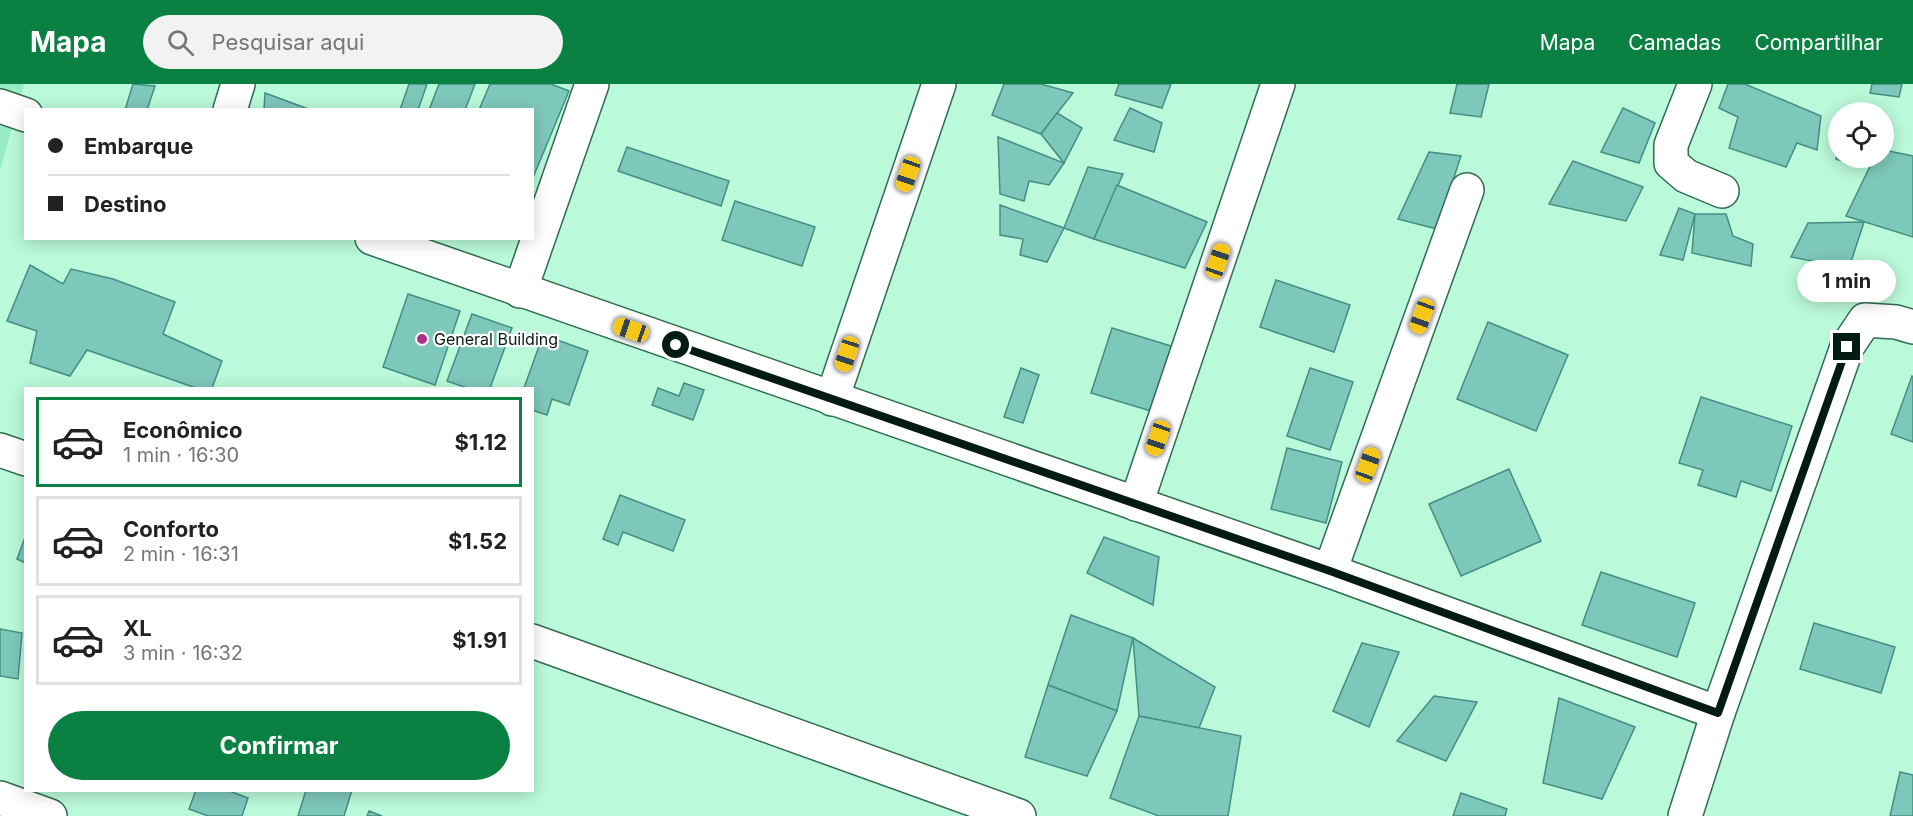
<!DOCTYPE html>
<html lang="pt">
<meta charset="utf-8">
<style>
:root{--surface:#fff;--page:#f2f2f2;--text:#222;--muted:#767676;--line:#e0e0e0;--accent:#0b8043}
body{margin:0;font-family:Inter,sans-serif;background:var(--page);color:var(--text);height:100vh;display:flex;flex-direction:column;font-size:22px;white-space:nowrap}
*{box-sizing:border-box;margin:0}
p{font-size:20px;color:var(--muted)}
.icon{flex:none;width:33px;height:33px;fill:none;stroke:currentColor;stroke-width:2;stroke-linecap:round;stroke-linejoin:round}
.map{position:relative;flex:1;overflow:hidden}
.sheet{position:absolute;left:24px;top:303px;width:510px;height:405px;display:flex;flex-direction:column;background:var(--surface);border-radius:0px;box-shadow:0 3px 15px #0003}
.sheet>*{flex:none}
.banner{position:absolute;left:24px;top:24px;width:510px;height:132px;border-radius:0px;box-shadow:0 3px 15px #0003;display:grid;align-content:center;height:132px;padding:0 24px;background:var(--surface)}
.fabs{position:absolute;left:1828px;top:18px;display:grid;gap:12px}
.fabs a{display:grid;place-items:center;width:66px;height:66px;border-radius:50%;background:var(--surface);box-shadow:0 3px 15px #0003;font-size:30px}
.end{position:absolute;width:27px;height:27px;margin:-14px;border:8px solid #031b10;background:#fff;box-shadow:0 0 0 3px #fff}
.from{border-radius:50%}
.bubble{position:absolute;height:42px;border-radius:21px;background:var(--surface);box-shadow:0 3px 15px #0003;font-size:20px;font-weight:700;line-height:42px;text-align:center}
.car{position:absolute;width:18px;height:36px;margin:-18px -9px;border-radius:8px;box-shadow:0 0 4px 2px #0007;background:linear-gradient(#f5c518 24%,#345 0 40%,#f5c518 0 76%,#345 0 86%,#f5c518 0)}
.banner b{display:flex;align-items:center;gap:21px;height:57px;font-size:22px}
.banner b+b{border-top:2px solid var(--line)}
.banner i{width:15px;height:15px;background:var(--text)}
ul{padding:10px 0 0;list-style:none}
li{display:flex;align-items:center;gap:18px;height:90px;margin:0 12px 9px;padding:0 12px;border:3px solid var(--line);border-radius:0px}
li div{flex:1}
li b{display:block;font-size:22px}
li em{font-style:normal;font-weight:700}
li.selected{border-color:var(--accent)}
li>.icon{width:54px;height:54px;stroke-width:1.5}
.primary-button{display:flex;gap:12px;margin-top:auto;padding:12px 24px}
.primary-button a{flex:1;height:69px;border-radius:36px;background:var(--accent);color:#fff;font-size:24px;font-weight:700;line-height:69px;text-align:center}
header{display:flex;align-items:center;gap:36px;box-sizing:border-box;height:84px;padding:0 30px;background:var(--accent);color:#fff}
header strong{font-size:28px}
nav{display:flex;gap:33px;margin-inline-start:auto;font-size:21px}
.search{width:420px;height:54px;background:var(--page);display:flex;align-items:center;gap:15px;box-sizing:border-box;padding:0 21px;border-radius:33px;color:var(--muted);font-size:22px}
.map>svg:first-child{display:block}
</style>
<header>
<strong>Mapa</strong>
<div class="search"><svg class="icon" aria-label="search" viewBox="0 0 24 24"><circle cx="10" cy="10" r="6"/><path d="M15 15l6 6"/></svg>Pesquisar aqui</div>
<nav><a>Mapa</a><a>Camadas</a><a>Compartilhar</a></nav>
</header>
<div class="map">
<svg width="1913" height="732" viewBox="0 0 1913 732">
<rect width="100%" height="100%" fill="#baf9d9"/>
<!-- green -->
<path fill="#96ebc1" d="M0,0H24L0,87Z"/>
<!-- building -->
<g fill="#7ec8bb" stroke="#448e82" stroke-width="1.5">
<path d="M133,0L155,2L147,26H125Z"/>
<path d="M409,0H427L418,26H400Z"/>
<path d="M439,0H475L465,26H429Z"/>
<path d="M490,0H551L569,7L532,96V26H479Z"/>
<path d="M1004,0H1041L1073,9L1041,50L992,31Z"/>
<path d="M1119,0H1171L1162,24L1115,11Z"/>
<path d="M1457,0H1489L1481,33L1450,29Z"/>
<path d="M1728,0H1745L1821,32L1817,66L1797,59L1786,83L1729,64L1738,33L1719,24Z"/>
<path d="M1872,0H1902L1899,13L1870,9Z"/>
<path d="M265,9L311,26H264Z"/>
<path d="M1130,24L1162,39L1154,68L1114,56Z"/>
<path d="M1623,24L1655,39L1639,79L1601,68Z"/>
<path d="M1057,29L1082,44L1064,79L1041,50Z"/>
<path d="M998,53L1064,79L1049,101L1029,97L1024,117L1000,110Z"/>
<path d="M627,63L729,97L721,122L618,87Z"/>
<path d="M1839,65V74H1864L1862,83L1836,75Z"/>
<path d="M1884,66L1913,72V153L1846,132L1874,74H1884Z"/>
<path d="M1429,68L1461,72L1437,145L1398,135Z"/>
<path d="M1573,77L1643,103L1626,137L1549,120Z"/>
<path d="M1088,83L1123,90L1094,155L1064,144Z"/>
<path d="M1117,101L1207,138L1185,184L1094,155Z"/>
<path d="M735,117L815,143L802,182L722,156Z"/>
<path d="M1000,121L1064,144L1047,178L1020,171L1023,155L1000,151Z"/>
<path d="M1679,124L1695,130L1683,176L1660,171Z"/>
<path d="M1695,130H1726L1733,152L1753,160L1751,182L1692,169Z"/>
<path d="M1864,138L1849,184L1791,173L1808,139Z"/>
<path d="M30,181L63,200L71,185L113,195L175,218L163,250L222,277L212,304H196L87,266L70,292L30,279L37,247L7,237Z"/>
<path d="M1276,196L1350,221L1334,268L1260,243Z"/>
<path d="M408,210L460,227L435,301L383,283Z"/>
<path d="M472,230L512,244L490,304H467L447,297Z"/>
<path d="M1488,238L1568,271L1536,347L1457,315Z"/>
<path d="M1112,244L1181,265L1161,330L1091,309Z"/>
<path d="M543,251L588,267L569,321L552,315L547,331L532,326V304H524Z"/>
<path d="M1021,284L1039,291L1023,339L1004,333Z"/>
<path d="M1310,284L1353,298L1330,366L1287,352Z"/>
<path d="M1912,292L1913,293V358L1891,350Z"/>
<path d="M684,299L704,306L693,336L652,321L658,304L679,312Z"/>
<path d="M1701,313L1792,342L1771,407L1741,397L1736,413L1698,401L1703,386L1679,379Z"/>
<path d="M1287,364L1342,378L1326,439L1271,425Z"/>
<path d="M1509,385L1541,457L1461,492L1429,420Z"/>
<path d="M620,411L685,436L673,467L623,448L618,461L603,455Z"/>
<path d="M26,451V479L17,475Z"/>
<path d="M1104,453L1159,473L1153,521L1087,489Z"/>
<path d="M1601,488L1695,519L1677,573L1582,541Z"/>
<path d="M1071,531L1133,554L1117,627L1048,601Z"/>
<path d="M1814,539L1895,563L1881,609L1800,585Z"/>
<path d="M0,545L22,549L18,595L0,592Z"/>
<path d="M1133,554L1215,603L1199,644L1139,632Z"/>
<path d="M1362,559L1399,568L1369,643L1333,627Z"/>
<path d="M1048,601L1117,627L1087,692L1025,673Z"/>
<path d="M1434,612L1477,618L1446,677L1397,657Z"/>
<path d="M1559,614L1635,643L1602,715L1543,699Z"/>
<path d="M1139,632L1241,652L1228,732H1159L1110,714Z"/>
<path d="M1900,688L1913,691V732H1890Z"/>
<path d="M196,706H227L248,714L242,732H208L189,725Z"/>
<path d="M306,706H352L344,732H298Z"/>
<path d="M1461,709L1507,725L1505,732H1453Z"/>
<path d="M369,727L382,732H367Z"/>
</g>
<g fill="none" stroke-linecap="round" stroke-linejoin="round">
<defs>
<g id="minor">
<path d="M1695,0L1671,61V79L1686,92L1722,107"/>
<path d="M0,22L26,31"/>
<path d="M230,26L238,0"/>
<path d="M372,154L1330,487L1718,629"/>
<path d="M520,207L592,0"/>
<path d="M832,315L939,0"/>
<path d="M0,366L26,375"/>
<path d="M1136,420L1278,0"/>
<path d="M1330,487L1467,106"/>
<path d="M532,557L1019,732"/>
<path d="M0,714L50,732"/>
<path d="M1685,732L1718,629L1847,263L1865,236L1896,238L1913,243"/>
</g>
</defs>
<!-- minor casing -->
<use href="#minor" stroke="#306c51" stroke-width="36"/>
<!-- minor -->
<use href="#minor" stroke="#fff" stroke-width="33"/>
</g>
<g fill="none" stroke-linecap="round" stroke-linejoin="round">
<!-- route -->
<path stroke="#031b10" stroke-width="8" d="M676,261L1330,487L1718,629L1847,263"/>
</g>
<!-- markers -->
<circle fill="#ab3286" stroke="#fff" stroke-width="2" cx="422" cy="255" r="6"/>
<g text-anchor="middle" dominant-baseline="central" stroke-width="4.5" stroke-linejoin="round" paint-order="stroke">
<!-- poi labels -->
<g font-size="16" fill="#031b10" stroke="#fff" text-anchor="start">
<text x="434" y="255">General Building</text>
</g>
</g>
</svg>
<div class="fabs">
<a><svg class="icon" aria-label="locate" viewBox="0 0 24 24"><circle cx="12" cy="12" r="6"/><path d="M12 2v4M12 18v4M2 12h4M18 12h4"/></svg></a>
</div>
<i class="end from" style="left:676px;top:261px"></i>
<i class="end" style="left:1847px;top:263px"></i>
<div class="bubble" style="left:1797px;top:176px;width:99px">1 min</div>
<i class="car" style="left:908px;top:90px;rotate:199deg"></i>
<i class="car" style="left:1218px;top:177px;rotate:19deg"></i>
<i class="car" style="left:1422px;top:232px;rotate:200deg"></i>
<i class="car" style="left:631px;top:246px;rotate:289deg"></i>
<i class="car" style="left:847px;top:270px;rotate:198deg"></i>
<i class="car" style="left:1158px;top:354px;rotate:199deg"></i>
<i class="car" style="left:1368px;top:381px;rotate:20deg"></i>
<div class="banner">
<b><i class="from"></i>Embarque</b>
<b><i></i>Destino</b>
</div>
<section class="sheet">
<ul>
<li class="selected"><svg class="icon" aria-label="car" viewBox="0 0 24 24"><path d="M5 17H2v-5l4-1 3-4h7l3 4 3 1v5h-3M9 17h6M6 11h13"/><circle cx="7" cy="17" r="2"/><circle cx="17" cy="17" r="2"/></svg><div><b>Econômico</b><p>1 min · 16:30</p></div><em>$1.12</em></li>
<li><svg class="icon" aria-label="car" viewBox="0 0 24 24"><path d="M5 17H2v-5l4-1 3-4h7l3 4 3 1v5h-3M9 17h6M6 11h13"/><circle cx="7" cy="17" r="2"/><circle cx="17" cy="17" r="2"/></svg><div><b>Conforto</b><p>2 min · 16:31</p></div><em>$1.52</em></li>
<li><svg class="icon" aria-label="car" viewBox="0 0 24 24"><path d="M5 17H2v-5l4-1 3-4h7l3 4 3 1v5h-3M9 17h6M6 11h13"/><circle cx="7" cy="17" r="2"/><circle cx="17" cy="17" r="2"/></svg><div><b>XL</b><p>3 min · 16:32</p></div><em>$1.91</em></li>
</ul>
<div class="primary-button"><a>Confirmar</a></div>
</section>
</div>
